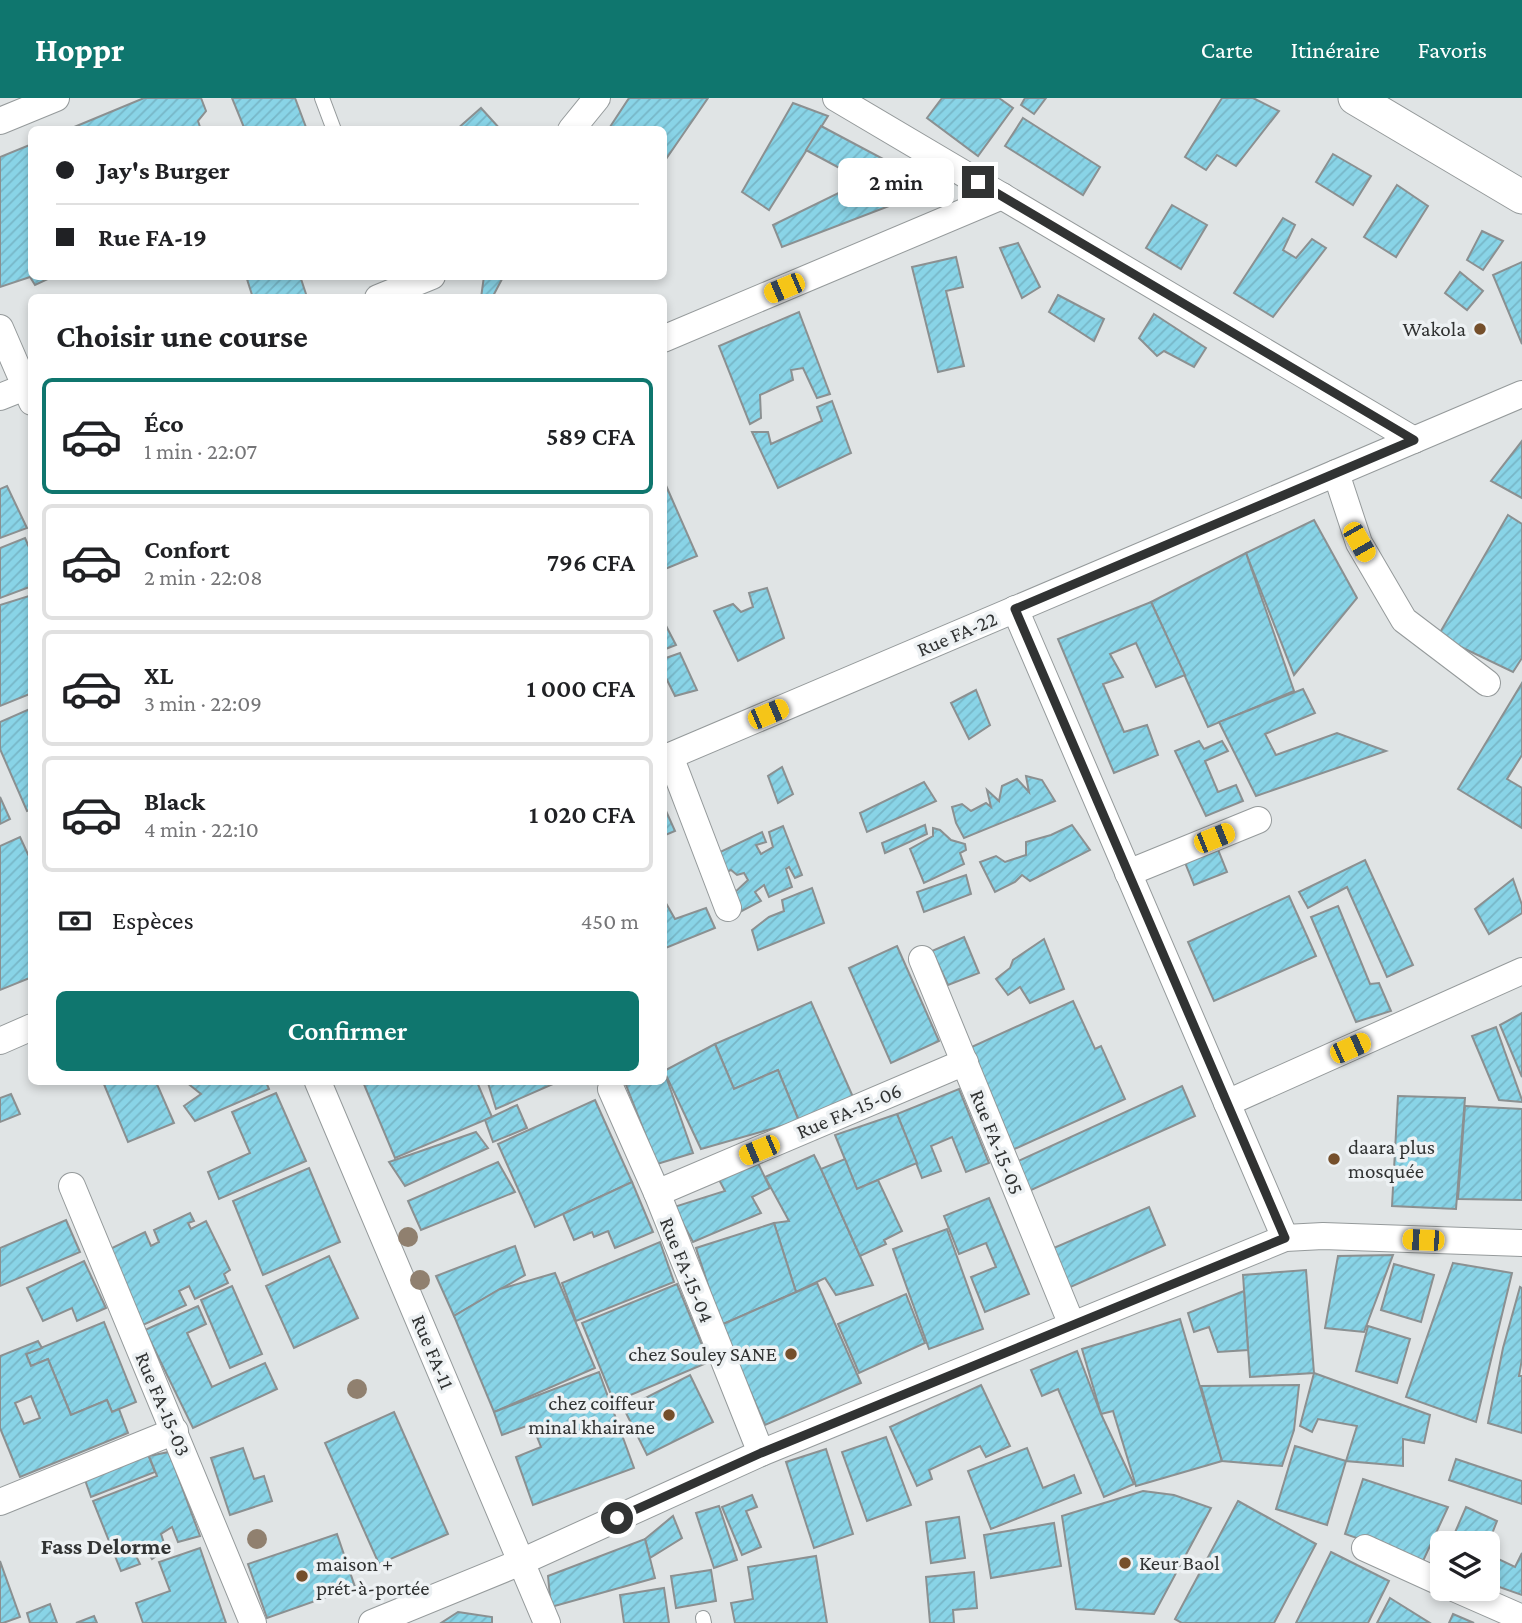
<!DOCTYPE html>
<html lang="fr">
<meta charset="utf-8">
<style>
:root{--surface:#fff;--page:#f2f2f2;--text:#202124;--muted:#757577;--line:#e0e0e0;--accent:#0f766e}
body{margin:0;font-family:"Crimson Pro",serif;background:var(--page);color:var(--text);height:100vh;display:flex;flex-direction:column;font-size:26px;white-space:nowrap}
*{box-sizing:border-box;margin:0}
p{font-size:23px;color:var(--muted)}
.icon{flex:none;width:38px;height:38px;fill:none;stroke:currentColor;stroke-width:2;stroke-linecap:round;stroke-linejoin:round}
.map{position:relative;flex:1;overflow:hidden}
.details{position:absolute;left:28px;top:196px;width:639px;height:791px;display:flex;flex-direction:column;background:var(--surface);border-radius:10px;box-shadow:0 4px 10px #0003}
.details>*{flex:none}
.banner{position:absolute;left:28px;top:28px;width:639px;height:154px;border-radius:10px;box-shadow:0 4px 10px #0003;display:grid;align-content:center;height:154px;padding:0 28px;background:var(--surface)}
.tools{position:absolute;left:1430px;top:1433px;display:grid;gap:14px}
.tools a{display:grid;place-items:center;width:70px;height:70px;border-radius:10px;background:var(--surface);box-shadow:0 4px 10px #0003;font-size:35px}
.end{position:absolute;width:32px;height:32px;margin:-16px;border:9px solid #313333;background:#fff;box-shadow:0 0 0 4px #fff}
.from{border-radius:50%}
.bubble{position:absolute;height:49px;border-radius:10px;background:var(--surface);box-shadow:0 4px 10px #0003;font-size:23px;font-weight:600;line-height:49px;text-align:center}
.car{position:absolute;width:21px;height:42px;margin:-21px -10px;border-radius:9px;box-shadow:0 0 5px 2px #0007;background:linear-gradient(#f5c518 24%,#345 0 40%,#f5c518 0 76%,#345 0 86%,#f5c518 0)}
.banner b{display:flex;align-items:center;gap:24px;height:66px;font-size:26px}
.banner b+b{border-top:2px solid var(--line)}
.banner i{width:18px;height:18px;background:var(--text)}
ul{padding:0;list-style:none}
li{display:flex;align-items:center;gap:21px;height:116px;margin:0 14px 10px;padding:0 14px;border:4px solid var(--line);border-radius:10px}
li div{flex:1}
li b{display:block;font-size:26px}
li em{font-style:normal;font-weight:600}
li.active{border-color:var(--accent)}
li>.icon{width:63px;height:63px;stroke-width:1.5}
h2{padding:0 28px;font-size:32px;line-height:84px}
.pay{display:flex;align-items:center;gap:18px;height:77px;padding:0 28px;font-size:26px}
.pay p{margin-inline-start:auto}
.cta{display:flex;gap:14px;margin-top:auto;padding:14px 28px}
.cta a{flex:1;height:80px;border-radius:10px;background:var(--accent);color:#fff;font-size:28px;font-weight:600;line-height:80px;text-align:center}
header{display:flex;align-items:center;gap:42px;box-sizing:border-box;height:98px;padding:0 35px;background:var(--accent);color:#fff}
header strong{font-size:33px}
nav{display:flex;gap:38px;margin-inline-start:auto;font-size:24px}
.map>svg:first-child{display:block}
</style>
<header>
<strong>Hoppr</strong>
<nav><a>Carte</a><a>Itinéraire</a><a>Favoris</a></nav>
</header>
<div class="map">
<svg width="1522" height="1525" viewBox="0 0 1522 1525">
<defs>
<pattern id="building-hatch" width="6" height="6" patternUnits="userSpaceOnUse" patternTransform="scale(1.75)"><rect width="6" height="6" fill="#89d4e7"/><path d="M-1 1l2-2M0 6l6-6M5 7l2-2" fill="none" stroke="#77b6c7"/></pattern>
</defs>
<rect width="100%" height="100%" fill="#e0e4e5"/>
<!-- building -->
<g fill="url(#building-hatch)" stroke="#8b9091" stroke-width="2" fill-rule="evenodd">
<path d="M144,0H201L206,13L198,23L201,32H67Z"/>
<path d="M232,0H295L307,32H245Z"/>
<path d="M629,0H708L664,64L663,32H608Z"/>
<path d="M942,0H999L1013,10L978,58L927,20Z"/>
<path d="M1025,0H1046L1034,16L1021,7Z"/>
<path d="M1222,0H1253L1279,13L1236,68L1217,57L1206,72L1185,59Z"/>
<path d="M793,5L828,18L769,112L742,94Z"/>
<path d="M481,10L501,32H456Z"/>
<path d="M1023,20L1100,69L1083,97L1005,48Z"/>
<path d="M821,28L904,72L897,105L782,149L773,127L851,89L847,74L806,52Z"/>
<path d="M32,46V178H54L35,187L30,179L0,189V59Z"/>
<path d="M1333,56L1371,78L1353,107L1316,84Z"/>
<path d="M1397,87L1428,108L1396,159L1364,139Z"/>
<path d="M1172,107L1207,127L1181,171L1146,150Z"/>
<path d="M1283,120L1295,127L1283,152L1296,160L1312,141L1326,150L1273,219L1234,195Z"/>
<path d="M1482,133L1503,143L1483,172L1467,162Z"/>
<path d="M1018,145L1040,189L1022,200L1000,150Z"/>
<path d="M956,159L963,189L946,193L964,268L938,274L912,169Z"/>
<path d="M1522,164V246L1493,177Z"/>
<path d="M1460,174L1483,193L1467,212L1445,195Z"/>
<path d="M246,178H300L307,199L253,200Z"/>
<path d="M484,178H507L502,181L492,200H481Z"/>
<path d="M1058,197L1104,221L1094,243L1049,214Z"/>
<path d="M799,214L830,296L817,300L803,270L791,272L793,282L760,297L761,320L750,326L719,248Z"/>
<path d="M1154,216L1206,250L1194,269L1164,253L1157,258L1139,240Z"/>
<path d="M832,303L851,355L778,390L752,334H768L771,346L822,323L817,309Z"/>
<path d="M1522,343V400L1491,383Z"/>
<path d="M664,383L697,458L665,471L663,468Z"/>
<path d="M7,388L27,430L0,440V391Z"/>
<path d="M1508,417L1522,426V560L1513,574L1438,538Z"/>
<path d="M1314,422L1357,500L1294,577L1246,455Z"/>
<path d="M25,440L32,456V488L0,500V450Z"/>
<path d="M1246,455L1294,593L1208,629L1151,504Z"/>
<path d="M767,490L784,540L738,563L714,513L733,506L741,514L753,509L749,495Z"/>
<path d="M32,497V595L0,608V507Z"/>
<path d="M1151,504L1185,577L1156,589L1136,545L1110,556L1123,579L1103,586L1124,634L1147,627L1158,657L1114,675L1058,541Z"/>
<path d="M663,522L676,547L663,552Z"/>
<path d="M680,555L697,592L675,598L663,574V561Z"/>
<path d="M1522,585V657L1507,681L1522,690V730L1458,691Z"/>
<path d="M1303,591L1315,615L1265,636L1276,657L1337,635L1386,653L1256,698L1219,624Z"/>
<path d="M976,592L990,627L969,641L951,605Z"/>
<path d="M32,610V711L27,713L0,651V624Z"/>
<path d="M1199,643L1204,651L1222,643L1228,653L1205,663L1218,694L1236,687L1243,703L1206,718L1175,653Z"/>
<path d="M782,669L793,696L778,705L768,678Z"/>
<path d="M1026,678L1042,682L1055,703L964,740L956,725L952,709L962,706L971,713L986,705L991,709L987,692L999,703L1002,688L1017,681L1029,694Z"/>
<path d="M924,684L936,703L867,734L860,715Z"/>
<path d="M0,699L10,721L0,726Z"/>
<path d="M666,713L675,733L663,738V714Z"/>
<path d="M925,727L927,736L885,755L882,745Z"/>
<path d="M1072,727L1090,752L1030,783L1022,777L1015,784L995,794L980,764L996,758L1005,764L1026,757V744L1051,737Z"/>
<path d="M783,728L802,777L795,780L789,769L786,771L792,789L769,799L764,787L755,794L761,803L738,815L733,796L748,782L744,775L737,777L731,772L724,775L718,755L762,734L766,744L756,747L761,756L773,749L769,734Z"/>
<path d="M933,730L940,732L951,742L965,746L966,752L960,755L964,766L924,785L910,751L933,738Z"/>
<path d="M20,739L32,765V879L0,892V748Z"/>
<path d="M1217,749L1227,774L1194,787L1184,762Z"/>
<path d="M1365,762L1413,867L1387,879L1347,789L1308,810L1299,794Z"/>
<path d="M966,777L971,796L924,814L917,794Z"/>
<path d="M1513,781L1522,807V815L1489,836L1475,811Z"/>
<path d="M812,790L824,825L758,852L752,832L769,819L784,813L782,802Z"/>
<path d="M1289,798L1316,858L1214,903L1188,844Z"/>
<path d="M663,800L675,821L706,810L715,830L663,851Z"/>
<path d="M1338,808L1370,886L1379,885L1391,913L1356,924L1311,819Z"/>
<path d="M964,839L979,875L948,887L932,853Z"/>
<path d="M1044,841L1064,891L1030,905L1020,889L1008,897L996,881L1010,870L1013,862Z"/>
<path d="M897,848L939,943L891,965L849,870Z"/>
<path d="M1073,903L1095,951L1101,948L1125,1001L1010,1053L965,952Z"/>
<path d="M811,904L853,999L799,1023L778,972L734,991L715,946Z"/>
<path d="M1522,915V979L1500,927Z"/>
<path d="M1496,929L1522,1002V1004L1499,1002L1472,938Z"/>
<path d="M715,946L734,991L778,972L799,1023L701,1051L664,973Z"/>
<path d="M664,973L693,1055L657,1066L626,987L636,984H663Z"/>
<path d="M103,984H156L174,1025L128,1044Z"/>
<path d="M186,984H266L269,991L195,1023L184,1008L201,996Z"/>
<path d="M363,984H477L492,1019L395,1060Z"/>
<path d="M492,984H552L553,986L496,1011L488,985Z"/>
<path d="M1182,988L1195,1018L1029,1093L1016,1064Z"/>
<path d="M959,991L989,1065L966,1074L952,1039L931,1048L941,1073L922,1080L897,1016Z"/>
<path d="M276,995L306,1063L219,1101L208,1074L250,1055L232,1014Z"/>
<path d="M11,996L20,1016L0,1024V1000Z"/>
<path d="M1398,998L1465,1000L1456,1111L1392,1108Z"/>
<path d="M595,1002L632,1084L535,1129L498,1046Z"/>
<path d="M517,1007L527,1030L493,1044L485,1022Z"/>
<path d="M1465,1008L1522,1011V1102L1458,1101Z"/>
<path d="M897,1016L917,1065L857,1091L835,1037Z"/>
<path d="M476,1034L488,1050L405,1088L389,1064Z"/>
<path d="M814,1057L821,1071L873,1187L836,1197L825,1180L796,1194L774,1125L789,1123L765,1079Z"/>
<path d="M845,1061L857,1091L878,1082L902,1133L884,1142L886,1146L860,1158L821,1071Z"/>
<path d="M757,1063L770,1090L752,1099L761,1115L693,1144L674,1109L725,1093L717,1078Z"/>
<path d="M498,1064L515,1094L421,1132L408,1103Z"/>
<path d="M309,1070L340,1144L263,1177L233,1103Z"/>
<path d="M632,1084L653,1134L615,1150L608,1133L594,1139L592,1134L574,1142L563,1116Z"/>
<path d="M989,1100L1029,1196L985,1214L971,1179L996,1169L986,1145L959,1156L944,1118Z"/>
<path d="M1149,1109L1165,1147L1066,1191L1049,1152Z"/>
<path d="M190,1115L194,1123L188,1125L191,1131L206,1123L230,1172L224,1176L228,1185L195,1201L189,1188L179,1193L186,1207L143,1227L108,1152L145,1134L151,1148L159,1144L154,1132Z"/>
<path d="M66,1122L80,1154L0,1188V1150Z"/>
<path d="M774,1125L796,1194L721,1227L696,1150Z"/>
<path d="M947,1131L983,1231L929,1251L893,1151Z"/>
<path d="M660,1144L674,1184L576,1223L562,1185Z"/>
<path d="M515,1148L525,1177L454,1218L436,1178Z"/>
<path d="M1393,1157L1364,1234L1325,1230L1338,1158Z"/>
<path d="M329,1158L358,1220L294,1250L266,1188Z"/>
<path d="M84,1163L106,1210L77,1223L72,1210L43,1223L27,1190Z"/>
<path d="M1453,1165L1512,1175L1476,1324L1406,1299Z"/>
<path d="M1394,1166L1434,1177L1421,1224L1381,1212Z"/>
<path d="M1306,1172L1314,1275L1250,1279L1243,1177Z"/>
<path d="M555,1175L595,1270L494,1314L454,1218L500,1191Z"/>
<path d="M817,1185L861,1285L765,1327L721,1227Z"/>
<path d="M677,1186L709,1264L614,1304L582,1225Z"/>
<path d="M232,1188L262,1256L230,1270L201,1202Z"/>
<path d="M1520,1189L1522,1190V1261L1519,1278H1522V1335L1488,1325L1503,1250Z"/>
<path d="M1244,1193L1248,1252L1218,1254L1209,1229L1194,1234L1188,1215Z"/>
<path d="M906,1196L925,1245L859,1275L838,1226Z"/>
<path d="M198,1208L206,1226L187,1235L212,1289L265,1265L277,1291L193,1330L145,1232Z"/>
<path d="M1180,1221L1222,1363L1136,1388L1113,1313L1101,1316L1082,1251Z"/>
<path d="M104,1224L136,1304L112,1314L107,1302L71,1317L48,1261L31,1268L26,1256Z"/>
<path d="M1368,1228L1410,1241L1397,1285L1356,1273Z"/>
<path d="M38,1243L42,1250L26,1256L31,1268L48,1261L71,1317L107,1302L112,1314L119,1311L128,1335L20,1379L0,1330V1258ZM31,1298L40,1320L24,1326L15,1305Z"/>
<path d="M1077,1253L1101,1316L1134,1386L1104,1399L1058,1291L1042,1298L1031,1272Z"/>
<path d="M599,1274L634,1370L533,1407L516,1359L541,1349L532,1326L502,1337L494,1314Z"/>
<path d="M1314,1275L1430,1317L1424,1345L1403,1341V1368L1346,1363L1357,1328L1318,1321L1312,1334L1300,1328Z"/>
<path d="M690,1277L713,1324L647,1357L624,1311Z"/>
<path d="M981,1287L1010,1348L986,1359L980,1348L929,1372L932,1381L917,1388L890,1329Z"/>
<path d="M1299,1287L1294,1332L1282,1368L1222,1363L1201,1288Z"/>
<path d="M394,1314L448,1436L379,1466L325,1345Z"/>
<path d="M886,1339L911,1407L867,1423L842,1354Z"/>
<path d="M1295,1348L1346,1363L1327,1427L1276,1411Z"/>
<path d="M243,1350L254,1381L264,1378L272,1403L230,1417L211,1360Z"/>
<path d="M1027,1350L1043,1390L1074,1377L1081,1395L991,1431L968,1373Z"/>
<path d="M826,1351L853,1436L814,1450L786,1364Z"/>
<path d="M147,1354L155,1374L91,1399L84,1379Z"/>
<path d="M169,1354L200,1438L178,1444L172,1429L161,1436L166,1451L152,1461L147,1453L136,1458L140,1466L121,1473L93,1403L157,1378L149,1358Z"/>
<path d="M1456,1361L1522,1383V1406L1449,1382Z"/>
<path d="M1363,1381L1448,1409L1423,1463L1345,1436Z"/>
<path d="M1143,1393L1174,1397L1211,1410L1154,1516L1076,1511L1062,1418Z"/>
<path d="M752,1397L757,1409L746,1413L761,1449L742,1457L722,1409Z"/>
<path d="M1238,1403L1316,1446L1274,1525H1182L1175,1521Z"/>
<path d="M719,1408L737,1462L714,1470L696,1415Z"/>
<path d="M1466,1409L1497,1423L1488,1446H1450Z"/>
<path d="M673,1418L682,1440L650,1460L645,1441Z"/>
<path d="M959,1419L965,1460L931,1465L926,1424Z"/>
<path d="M1054,1425L1061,1468L991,1480L984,1437Z"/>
<path d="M337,1436L355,1489L267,1520L248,1466Z"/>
<path d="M645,1441L655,1480L551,1509L548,1478Z"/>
<path d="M200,1450L226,1525H143L136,1505L170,1493L159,1464Z"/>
<path d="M1331,1454L1389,1483L1368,1525H1296Z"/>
<path d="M1522,1455V1497L1488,1485V1456L1515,1469Z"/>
<path d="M816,1458L827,1525H735L731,1505L753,1501L748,1469Z"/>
<path d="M0,1463L20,1519L3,1525H0Z"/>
<path d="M711,1472L716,1503L676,1510L671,1478Z"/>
<path d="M974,1474L977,1510L953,1512L954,1525H930L926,1479Z"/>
<path d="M664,1490L669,1525H624L620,1497Z"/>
<path d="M1390,1500L1430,1525H1377Z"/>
<path d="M50,1506L57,1525H30L27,1515Z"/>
<path d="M458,1514L492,1519V1525H441Z"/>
<path d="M1453,1516L1474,1525H1449Z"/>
<path d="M94,1518L97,1525H76Z"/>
</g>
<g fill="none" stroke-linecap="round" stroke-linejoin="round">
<defs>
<g id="service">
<path d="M322,0L334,32"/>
<path d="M703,1520L704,1525"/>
</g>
<g id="minor">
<path d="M836,0L1414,342"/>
<path d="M0,23L56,0"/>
<path d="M571,32L597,0"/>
<path d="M378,200L432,178"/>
<path d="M0,230L32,304"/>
<path d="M663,241L1002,98"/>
<path d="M0,299L25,289"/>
<path d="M1336,375L1359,445L1404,522L1487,585"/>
<path d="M1015,511L1285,1140"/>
<path d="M670,658L728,810"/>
<path d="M663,661L1522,296"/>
<path d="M1128,775L1258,722"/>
<path d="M922,861L1072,1227"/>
<path d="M0,943L32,929"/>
<path d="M318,984L547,1525"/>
<path d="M611,991L657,1095L761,1355"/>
<path d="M1227,1005L1522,873"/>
<path d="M72,1088L253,1525"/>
<path d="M657,1095L965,964"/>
<path d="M0,1404L175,1333"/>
<path d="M1365,1450L1442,1485"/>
<path d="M1456,1491L1522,1520"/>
<path d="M372,1525L521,1464L761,1355L1285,1140L1323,1138L1522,1145"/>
</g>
<path id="tertiary" d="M1355,0L1522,99"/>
</defs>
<!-- service casing -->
<use href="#service" stroke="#959a9b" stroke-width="16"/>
<!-- minor casing -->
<use href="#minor" stroke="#959a9b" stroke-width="28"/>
<!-- tertiary casing -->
<use href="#tertiary" stroke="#959a9b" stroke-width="35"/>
<!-- service -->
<use href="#service" stroke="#fff" stroke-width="14"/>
<!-- minor -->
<use href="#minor" stroke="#fff" stroke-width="26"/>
<!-- tertiary -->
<use href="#tertiary" stroke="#fff" stroke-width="33"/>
</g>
<!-- trees -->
<g fill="#90806f">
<circle cx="408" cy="1139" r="10"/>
<circle cx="420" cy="1182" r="10"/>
<circle cx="357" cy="1291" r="10"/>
<circle cx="257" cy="1441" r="10"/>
</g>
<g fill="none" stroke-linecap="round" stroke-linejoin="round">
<!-- route -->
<path stroke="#313333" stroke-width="9" d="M617,1420L761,1355L1285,1140L1015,511L1414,342L978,84"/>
</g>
<!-- markers -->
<g fill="#754f2b" stroke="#edf1f3" stroke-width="2.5">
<circle cx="1480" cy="231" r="7"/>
<circle cx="1334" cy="1061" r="7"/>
<circle cx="791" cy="1256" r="7"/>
<circle cx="669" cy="1317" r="7"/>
<circle cx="1125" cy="1465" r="7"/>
<circle cx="302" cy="1478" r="7"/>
</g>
<g text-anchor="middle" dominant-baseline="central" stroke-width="7" stroke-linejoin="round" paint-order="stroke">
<!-- poi labels -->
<g font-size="21" fill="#313333" stroke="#edf1f3" text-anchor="end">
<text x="1466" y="231">Wakola</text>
<text x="1348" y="1049" text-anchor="start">daara plus<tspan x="1348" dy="24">mosquée</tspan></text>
<text x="777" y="1256">chez Souley SANE</text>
<text x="655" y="1305">chez coiffeur<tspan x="655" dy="24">minal khairane</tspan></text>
<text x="1139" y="1465" text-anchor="start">Keur Baol</text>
<text x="316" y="1466" text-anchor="start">maison +<tspan x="316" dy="24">prét-à-portée</tspan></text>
</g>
<!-- street labels -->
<g font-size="21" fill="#313333" stroke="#edf1f3">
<text transform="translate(957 536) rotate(-23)">Rue FA-22</text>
<text transform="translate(849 1013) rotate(-23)">Rue FA-15-06</text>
<text transform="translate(997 1044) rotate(68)">Rue FA-15-05</text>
<text transform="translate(687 1172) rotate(68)">Rue FA-15-04</text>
<text transform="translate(433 1254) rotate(67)">Rue FA-11</text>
<text transform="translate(163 1306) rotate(67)">Rue FA-15-03</text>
</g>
<!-- neighbourhood labels -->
<g font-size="23" font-weight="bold" fill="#313333" stroke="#edf1f3">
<text x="106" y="1448">Fass Delorme</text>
</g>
</g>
</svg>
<div class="tools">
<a><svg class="icon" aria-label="layers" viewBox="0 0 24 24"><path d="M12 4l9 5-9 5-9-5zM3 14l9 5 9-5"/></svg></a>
</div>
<i class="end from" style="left:617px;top:1420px"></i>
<i class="end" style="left:978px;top:84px"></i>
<div class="bubble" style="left:838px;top:60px;width:116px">2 min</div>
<i class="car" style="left:784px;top:190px;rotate:247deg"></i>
<i class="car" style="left:1359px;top:444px;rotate:150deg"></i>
<i class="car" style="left:768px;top:616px;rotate:67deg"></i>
<i class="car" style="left:1214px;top:740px;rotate:68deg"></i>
<i class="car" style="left:1350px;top:950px;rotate:66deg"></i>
<i class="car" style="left:759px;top:1052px;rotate:247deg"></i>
<i class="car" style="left:1423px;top:1142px;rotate:272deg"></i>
<div class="banner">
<b><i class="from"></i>Jay's Burger</b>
<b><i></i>Rue FA-19</b>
</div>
<section class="details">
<h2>Choisir une course</h2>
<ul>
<li class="active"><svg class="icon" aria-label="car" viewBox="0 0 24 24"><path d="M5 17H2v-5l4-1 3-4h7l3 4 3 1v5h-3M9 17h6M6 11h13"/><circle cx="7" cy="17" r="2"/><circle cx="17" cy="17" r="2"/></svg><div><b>Éco</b><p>1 min · 22:07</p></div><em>589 CFA</em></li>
<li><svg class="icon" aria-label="car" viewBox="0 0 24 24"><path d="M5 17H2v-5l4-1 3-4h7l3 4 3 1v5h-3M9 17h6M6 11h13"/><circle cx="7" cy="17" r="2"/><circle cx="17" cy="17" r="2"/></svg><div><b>Confort</b><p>2 min · 22:08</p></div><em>796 CFA</em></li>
<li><svg class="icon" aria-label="car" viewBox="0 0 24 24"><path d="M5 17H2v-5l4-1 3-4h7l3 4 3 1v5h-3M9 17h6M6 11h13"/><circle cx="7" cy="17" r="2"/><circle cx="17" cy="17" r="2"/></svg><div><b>XL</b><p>3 min · 22:09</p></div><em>1 000 CFA</em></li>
<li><svg class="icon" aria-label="car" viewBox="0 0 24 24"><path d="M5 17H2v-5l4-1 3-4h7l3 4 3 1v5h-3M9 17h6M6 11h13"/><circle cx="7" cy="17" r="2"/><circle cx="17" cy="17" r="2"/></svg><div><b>Black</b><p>4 min · 22:10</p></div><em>1 020 CFA</em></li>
</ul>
<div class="pay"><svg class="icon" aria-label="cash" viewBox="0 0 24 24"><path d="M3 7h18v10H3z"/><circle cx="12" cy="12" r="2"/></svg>Espèces<p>450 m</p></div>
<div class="cta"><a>Confirmer</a></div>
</section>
</div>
